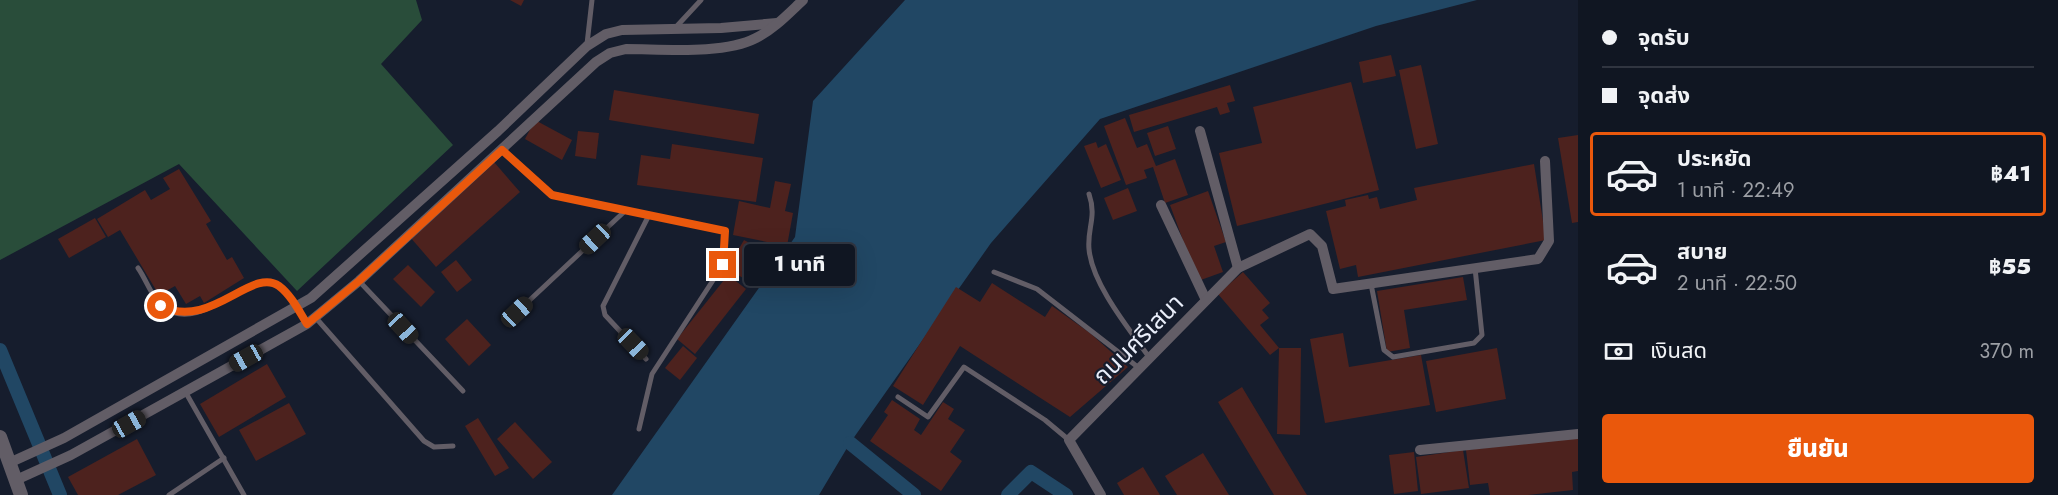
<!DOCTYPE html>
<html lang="th">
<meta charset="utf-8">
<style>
:root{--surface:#101622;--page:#191f2a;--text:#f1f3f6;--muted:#9c9fa5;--line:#303540;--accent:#ea580c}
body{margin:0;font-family:Jost,"Noto Sans Thai",sans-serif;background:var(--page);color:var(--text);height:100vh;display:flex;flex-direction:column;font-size:22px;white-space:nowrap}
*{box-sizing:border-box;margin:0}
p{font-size:20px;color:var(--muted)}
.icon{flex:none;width:33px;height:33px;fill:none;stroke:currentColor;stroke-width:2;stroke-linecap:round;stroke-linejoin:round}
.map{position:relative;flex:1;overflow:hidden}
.side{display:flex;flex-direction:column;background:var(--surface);width:480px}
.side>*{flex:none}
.top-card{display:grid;align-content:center;height:132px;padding:0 24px;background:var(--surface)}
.end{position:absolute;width:27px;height:27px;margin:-14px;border:8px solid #ea580c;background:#fff;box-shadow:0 0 0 3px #fff}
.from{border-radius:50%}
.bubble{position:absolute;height:42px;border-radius:6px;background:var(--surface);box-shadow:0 6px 24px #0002,0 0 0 2px var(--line);font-size:20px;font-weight:800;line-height:42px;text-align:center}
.car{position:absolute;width:18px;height:36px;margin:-18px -9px;border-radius:8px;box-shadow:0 0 4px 2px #0007;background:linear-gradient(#222 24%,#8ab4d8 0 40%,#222 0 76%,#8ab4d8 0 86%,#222 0)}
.top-card b{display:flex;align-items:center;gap:21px;height:57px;font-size:22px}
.top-card b+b{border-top:2px solid var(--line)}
.top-card i{width:15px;height:15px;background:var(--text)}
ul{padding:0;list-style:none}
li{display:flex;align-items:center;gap:18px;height:84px;margin:0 12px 9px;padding:0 12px;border:3px solid transparent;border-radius:6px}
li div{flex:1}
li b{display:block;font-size:22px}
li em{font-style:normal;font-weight:800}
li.current{border-color:var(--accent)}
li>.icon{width:54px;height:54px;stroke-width:1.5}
.pay{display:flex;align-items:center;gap:15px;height:66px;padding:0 24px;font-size:22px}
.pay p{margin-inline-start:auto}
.button{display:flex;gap:12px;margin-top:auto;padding:12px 24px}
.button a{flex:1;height:69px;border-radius:6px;background:var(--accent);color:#fff;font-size:24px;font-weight:800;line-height:69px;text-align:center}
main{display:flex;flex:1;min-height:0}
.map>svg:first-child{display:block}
</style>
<main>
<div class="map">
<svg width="1578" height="495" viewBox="0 0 1578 495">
<rect width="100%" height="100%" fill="#161d2d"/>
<!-- green -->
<path fill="#294d3a" d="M0,0H416L422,20L381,64L453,145L297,291L179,164L0,260Z"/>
<!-- water -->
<path fill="#214764" d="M905,0H1477L1376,26L1100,119L991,243L850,443L819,495H612L795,237L813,101Z"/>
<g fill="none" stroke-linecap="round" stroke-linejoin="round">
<!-- canal -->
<g stroke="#214764" stroke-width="14">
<path d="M0,350L60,495"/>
<path d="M850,443L914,495"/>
<path d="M1008,495L1031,472L1066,495"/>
</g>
</g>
<!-- building -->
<g fill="#4d221e">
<path d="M510,0H524L521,6Z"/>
<path d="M1391,55L1396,76L1363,83L1359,62Z"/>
<path d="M1421,65L1438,144L1416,149L1399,70Z"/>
<path d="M1351,82L1379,190L1237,226L1219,153L1262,143L1253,107Z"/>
<path d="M1230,85L1235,101L1227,103L1230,112L1220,115L1217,107L1134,132L1129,115Z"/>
<path d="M614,90L759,114L754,144L609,120Z"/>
<path d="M1125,118L1137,148L1147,144L1156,166L1175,159L1188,195L1165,203L1153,167L1144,170L1147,178L1126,185L1104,126Z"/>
<path d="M535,120L572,140L562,160L525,139Z"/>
<path d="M1168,126L1176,149L1155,156L1147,133Z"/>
<path d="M578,131L599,133L596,159L575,156Z"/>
<path d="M1578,135V222L1572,223L1558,138Z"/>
<path d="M1096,142L1098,148L1106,144L1121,180L1101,188L1084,146Z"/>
<path d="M672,144L763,158L756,202L637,185L641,155L670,159Z"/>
<path d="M494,162L520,192L436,267L410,237Z"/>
<path d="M1534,164L1546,240L1358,277L1356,265L1340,269L1326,211L1346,206L1345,200L1368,195L1369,199L1377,197L1380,209L1417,200L1414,188Z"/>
<path d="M179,169L211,221L206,224L227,260L232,257L244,278L204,303L200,296L186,304L175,286L159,295L120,230L108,237L97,219L145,190L151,200L170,189L163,178Z"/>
<path d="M775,181L791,184L785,211L793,213L787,246L733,235L739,201L770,208Z"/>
<path d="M1128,188L1137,211L1113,220L1104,198Z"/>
<path d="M1208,191L1226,242L1214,246L1223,272L1198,281L1170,205Z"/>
<path d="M95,218L106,237L69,258L58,239Z"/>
<path d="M744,240L771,255L754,284L727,269Z"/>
<path d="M456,260L472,280L457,292L441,272Z"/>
<path d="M408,265L435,292L421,307L393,279Z"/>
<path d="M1243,272L1270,303L1262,310L1269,318L1260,325L1279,348L1270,355L1218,294Z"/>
<path d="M728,275L746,289L695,354L677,339Z"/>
<path d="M1463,277L1467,300L1404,310L1410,348L1387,352L1377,291Z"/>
<path d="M992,283L1045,317L1052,306L1090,333L1128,367L1070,417L960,346L923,405L893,386L956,287L980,302Z"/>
<path d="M467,319L491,345L469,366L445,339Z"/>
<path d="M1343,333L1349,367L1421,355L1430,405L1325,423L1310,339Z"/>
<path d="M683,346L697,358L680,380L665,368Z"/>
<path d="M1279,348H1301L1300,435L1277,434Z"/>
<path d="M1497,348L1506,399L1436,412L1426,361Z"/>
<path d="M267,364L286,397L219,437L200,404Z"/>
<path d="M1242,387L1305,492L1307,495H1274L1218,402Z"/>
<path d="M892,400L920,419L914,430L921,435L943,402L954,409L948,419L965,430L950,452L962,461L941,491L870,441L888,415L884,412Z"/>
<path d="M289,403L306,434L256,461L239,430Z"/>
<path d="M478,418L509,468L495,476L465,426Z"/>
<path d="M515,422L552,462L533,479L497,439Z"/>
<path d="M1578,438V471L1572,472L1573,490L1528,495H1490L1488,483L1470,485L1466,450Z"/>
<path d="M137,439L156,475L118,495H78L68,477Z"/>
<path d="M1463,450L1469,488L1421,494L1416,457Z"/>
<path d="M1414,452L1418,491L1394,494L1389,455Z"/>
<path d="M1203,453L1229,495H1177L1165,476Z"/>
<path d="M1143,467L1160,495H1124L1117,483Z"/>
</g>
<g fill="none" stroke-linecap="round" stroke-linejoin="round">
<!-- service -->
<g stroke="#625d66" stroke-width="5">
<path d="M676,27L701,0"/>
<path d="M587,44L592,0"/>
<path d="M502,150L552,194L725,231L723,265L652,374L639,429"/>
<path d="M1089,194C1097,217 1087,228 1089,249C1092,284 1129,329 1149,357"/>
<path d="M138,268C146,279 153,300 163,307C203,337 251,263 280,286C292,296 299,311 307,324"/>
<path d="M994,272L1037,289L1139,368"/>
<path d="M359,281L463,391"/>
<path d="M1371,284L1384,350L1393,357L1474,343L1482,335L1475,268"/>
<path d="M517,312L626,210"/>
<path d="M316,318L424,441L434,447L453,446"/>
<path d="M646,359L605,315L603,306L649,215"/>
<path d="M186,393L244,495"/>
<path d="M898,397L928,417L964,367L1045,420L1069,440"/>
<path d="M169,495L224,458"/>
</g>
<!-- minor -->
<g stroke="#625d66" stroke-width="10">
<path d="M1200,131L1238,268"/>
<path d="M1161,205L1206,300"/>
<path d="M1420,450L1578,434"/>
<path d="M9,463L64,438L311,298L498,131L587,46L606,34L622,30L721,28L777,23"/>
<path d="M16,480L71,455L307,324L359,281L596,62L610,53L626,49C663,49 723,55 756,38C774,29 788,14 803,0"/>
<path d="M1101,495L1069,440L1238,268L1310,234L1322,246L1333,289L1538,259L1549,241L1545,161"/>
</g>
<!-- tertiary -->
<path stroke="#625d66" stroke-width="14" d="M0,437L21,495"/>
</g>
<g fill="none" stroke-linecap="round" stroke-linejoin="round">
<!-- route -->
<path stroke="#ea580c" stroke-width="8" d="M161,306C210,331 252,266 279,286C291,295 299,311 307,324L359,281L502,150L552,195L725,231L723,265"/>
</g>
<g text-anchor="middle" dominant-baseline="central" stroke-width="4.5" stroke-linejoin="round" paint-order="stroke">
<!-- street labels -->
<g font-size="24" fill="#eaeffb" stroke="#161d2d">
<text transform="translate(1138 339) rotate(-45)">ถนนศรีเสนา</text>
</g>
</g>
</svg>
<i class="end from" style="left:161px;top:306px"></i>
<i class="end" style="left:723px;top:265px"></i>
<div class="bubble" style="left:744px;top:244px;width:111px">1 นาที</div>
<i class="car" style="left:595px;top:239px;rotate:227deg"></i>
<i class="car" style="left:517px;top:312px;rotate:47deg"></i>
<i class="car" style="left:403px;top:328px;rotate:137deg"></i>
<i class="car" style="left:633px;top:344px;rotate:136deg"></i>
<i class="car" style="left:246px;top:358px;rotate:241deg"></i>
<i class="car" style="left:129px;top:424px;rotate:61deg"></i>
</div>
<section class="side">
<div class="top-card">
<b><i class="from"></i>จุดรับ</b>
<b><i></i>จุดส่ง</b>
</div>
<ul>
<li class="current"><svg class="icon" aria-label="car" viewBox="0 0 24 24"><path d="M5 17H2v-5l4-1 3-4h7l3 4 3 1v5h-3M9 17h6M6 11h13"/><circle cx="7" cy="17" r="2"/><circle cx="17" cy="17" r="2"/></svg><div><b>ประหยัด</b><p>1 นาที · 22:49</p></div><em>฿41</em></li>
<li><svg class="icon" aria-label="car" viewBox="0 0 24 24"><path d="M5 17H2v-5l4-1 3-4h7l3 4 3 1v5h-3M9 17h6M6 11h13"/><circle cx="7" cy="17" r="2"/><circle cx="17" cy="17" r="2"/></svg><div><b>สบาย</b><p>2 นาที · 22:50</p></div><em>฿55</em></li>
</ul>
<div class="pay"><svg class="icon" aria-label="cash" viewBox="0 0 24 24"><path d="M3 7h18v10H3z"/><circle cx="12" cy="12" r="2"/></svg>เงินสด<p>370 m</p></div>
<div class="button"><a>ยืนยัน</a></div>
</section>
</main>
